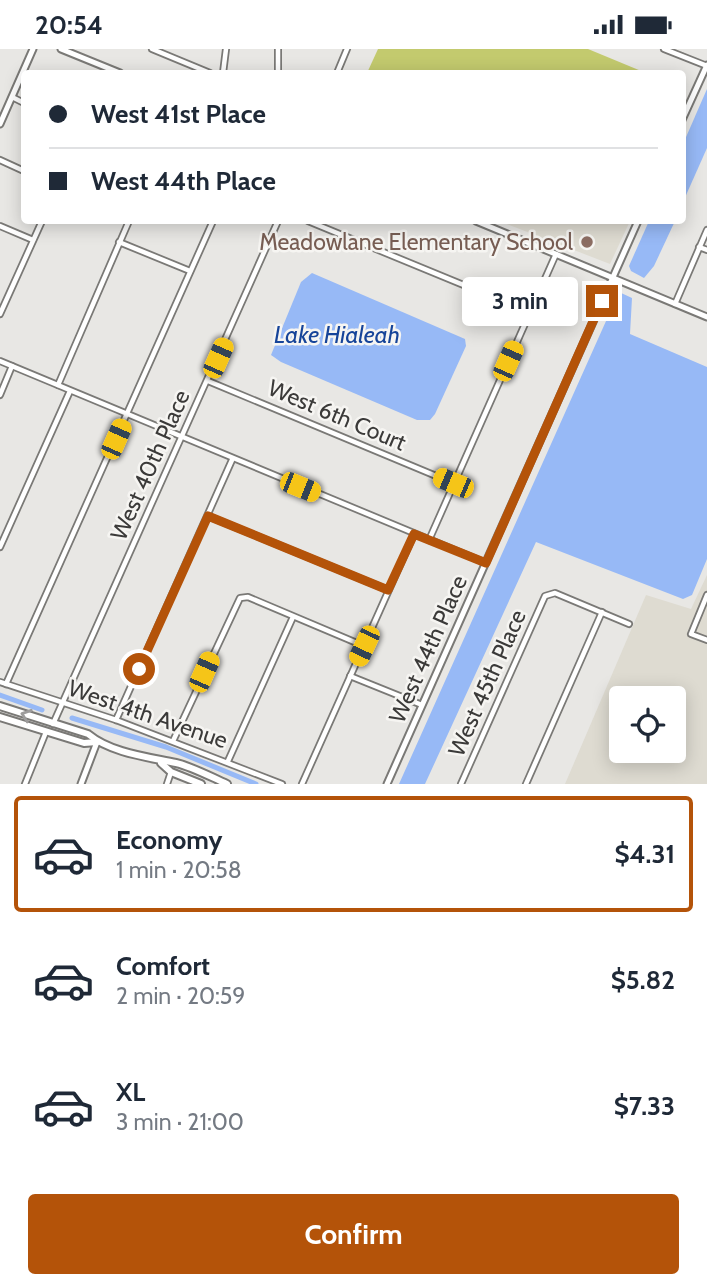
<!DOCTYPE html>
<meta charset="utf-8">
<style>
:root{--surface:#fff;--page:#f6f6f7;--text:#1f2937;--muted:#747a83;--line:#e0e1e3;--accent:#b45309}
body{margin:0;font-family:Cabin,sans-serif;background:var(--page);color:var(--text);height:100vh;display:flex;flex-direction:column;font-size:26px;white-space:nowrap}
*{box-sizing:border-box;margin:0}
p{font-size:23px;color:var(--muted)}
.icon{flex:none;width:38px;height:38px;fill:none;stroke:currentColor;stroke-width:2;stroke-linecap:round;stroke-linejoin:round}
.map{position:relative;height:735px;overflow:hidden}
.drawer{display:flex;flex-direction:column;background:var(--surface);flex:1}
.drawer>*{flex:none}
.top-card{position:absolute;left:21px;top:21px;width:665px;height:154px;border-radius:7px;box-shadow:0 4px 18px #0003;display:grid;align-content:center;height:154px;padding:0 28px;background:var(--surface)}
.buttons{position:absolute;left:609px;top:637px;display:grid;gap:14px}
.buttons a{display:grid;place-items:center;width:77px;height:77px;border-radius:7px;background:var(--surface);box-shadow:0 4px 18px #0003;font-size:35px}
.end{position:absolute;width:32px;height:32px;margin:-16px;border:9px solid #b45309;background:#fff;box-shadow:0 0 0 4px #fff}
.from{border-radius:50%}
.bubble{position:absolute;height:49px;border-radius:7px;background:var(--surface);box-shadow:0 4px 18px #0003;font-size:23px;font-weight:800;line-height:49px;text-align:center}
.car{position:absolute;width:21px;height:42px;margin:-21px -10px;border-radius:9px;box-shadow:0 0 5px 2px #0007;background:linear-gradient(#f5c518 24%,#345 0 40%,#f5c518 0 76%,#345 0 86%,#f5c518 0)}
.top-card b{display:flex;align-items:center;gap:24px;height:66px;font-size:26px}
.top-card b+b{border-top:2px solid var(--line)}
.top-card i{width:18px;height:18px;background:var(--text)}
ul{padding:12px 0 0;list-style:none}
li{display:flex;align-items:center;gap:21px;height:116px;margin:0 14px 10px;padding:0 14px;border:4px solid transparent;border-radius:7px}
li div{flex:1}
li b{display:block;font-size:26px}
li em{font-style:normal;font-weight:800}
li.active{border-color:var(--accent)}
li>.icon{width:63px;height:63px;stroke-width:1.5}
.cta{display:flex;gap:14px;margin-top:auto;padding:14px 28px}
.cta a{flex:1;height:80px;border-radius:7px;background:var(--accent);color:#fff;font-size:28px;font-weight:800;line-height:80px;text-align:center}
.status{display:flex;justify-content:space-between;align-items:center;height:49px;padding:0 35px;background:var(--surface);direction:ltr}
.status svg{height:19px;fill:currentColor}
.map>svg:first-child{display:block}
</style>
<div class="status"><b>20:54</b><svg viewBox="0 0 49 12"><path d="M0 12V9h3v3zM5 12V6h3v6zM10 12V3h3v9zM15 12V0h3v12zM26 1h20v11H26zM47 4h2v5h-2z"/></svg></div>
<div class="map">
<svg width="707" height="735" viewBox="0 0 707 735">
<rect width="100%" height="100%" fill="#e8e7e4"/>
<!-- built -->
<g fill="#dedbd1" fill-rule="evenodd">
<path d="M499,172H630L610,215Z"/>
<path d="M707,526V735H565L646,546L691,560ZM621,649H674V702H621Z"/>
</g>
<!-- green -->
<path fill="#c3ca6e" d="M378,0H588L646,24H367Z"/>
<!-- water -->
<g fill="#97b9f6">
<path d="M707,40V99L683,153V95Z"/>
<path d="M649,172H675L654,217L644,229L631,222L629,217Z"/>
<path d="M312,224L465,290L466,297L435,365L430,371H417L281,313L271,306L301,233Z"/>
<path d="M619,243L632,249L630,285L707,318V510L692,546L683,550L536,493L425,735H399Z"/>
</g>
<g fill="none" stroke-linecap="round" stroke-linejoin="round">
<!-- canal -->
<g stroke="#97b9f6" stroke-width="5">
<path d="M0,646L42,661"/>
<path d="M72,669L166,698L256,735"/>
</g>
<defs>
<g id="minor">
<path d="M152,0L210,24"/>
<path d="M664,0L707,17"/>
<path d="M223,24L226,0"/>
<path d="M278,24V0"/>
<path d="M337,24L347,0"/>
<path d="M12,48L24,54"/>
<path d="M0,111L24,122"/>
<path d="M308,172L529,263"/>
<path d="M0,177L33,191"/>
<path d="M119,193L190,222"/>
<path d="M699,198L707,201"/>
<path d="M675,255L707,181"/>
<path d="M0,265L42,172"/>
<path d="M0,312L486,514"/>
<path d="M208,332L453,434"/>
<path d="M58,336L129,172"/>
<path d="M0,346L12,317"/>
<path d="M208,467L388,541"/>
<path d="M429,491L556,205"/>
<path d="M0,498L70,342"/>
<path d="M707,546L691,585L707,591"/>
<path d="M350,627L422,656"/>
<path d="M0,633L116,671L282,735"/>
<path d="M6,635L213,172"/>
<path d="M116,671L232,411"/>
<path d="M53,675L278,172"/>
<path d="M173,692L240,549L248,548L364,597"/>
<path d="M228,712L293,568"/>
<path d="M25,735L46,683"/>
<path d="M167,735L171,723"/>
<path d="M302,735L414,485"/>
<path d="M461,735L545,547L555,544L629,575"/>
<path d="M526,735L602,563"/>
</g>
<g id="tertiary">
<path d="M61,0L120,24"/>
<path d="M682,71L707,16"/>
<path d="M0,75L33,0"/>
<path d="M476,172L707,268"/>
<path d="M81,735L97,693"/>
<path d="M387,735L638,172"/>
</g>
<g id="primary">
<path d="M0,657L88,685C111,704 148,708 176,714C193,718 211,728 227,735"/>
<path d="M0,668L84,694L97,693"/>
<path d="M161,714L171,723L201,735"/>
</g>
</defs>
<!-- minor casing -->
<use href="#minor" stroke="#7a7976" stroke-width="8"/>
<!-- tertiary casing -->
<use href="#tertiary" stroke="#7a7976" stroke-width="9"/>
<!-- primary casing -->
<use href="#primary" stroke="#7a7976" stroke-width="10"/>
<!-- minor -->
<use href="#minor" stroke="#fff" stroke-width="4.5"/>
<!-- tertiary -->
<use href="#tertiary" stroke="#fff" stroke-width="5"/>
<!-- primary -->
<use href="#primary" stroke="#fff" stroke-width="6"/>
</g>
<!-- one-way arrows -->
<defs><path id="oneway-chevron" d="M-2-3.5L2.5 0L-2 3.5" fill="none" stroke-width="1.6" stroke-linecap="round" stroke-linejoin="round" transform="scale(1.75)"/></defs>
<use stroke="#9d9c9c" href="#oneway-chevron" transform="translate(26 666) rotate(-161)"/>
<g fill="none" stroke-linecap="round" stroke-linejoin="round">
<!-- route -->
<path stroke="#b45309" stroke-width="9" d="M139,620L208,467L388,541L414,485L486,514L602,252"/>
</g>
<!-- markers -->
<circle fill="#8d6e63" stroke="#f6f5f2" stroke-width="2.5" cx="587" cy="193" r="7"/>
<g text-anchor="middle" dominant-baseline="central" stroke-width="5" stroke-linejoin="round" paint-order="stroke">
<!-- education labels -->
<g font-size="23" fill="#785e54" stroke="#f6f5f2" text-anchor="end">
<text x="573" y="193">Meadowlane Elementary School</text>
</g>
<!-- street labels -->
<g font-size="23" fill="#3b3a39" stroke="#f6f5f2">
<text transform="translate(337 366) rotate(23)">West 6th Court</text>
<text transform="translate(150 416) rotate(-66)">West 40th Place</text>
<text transform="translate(428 600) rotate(-66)">West 44th Place</text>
<text transform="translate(487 634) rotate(-66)">West 45th Place</text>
<text transform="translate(148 665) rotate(19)">West 4th Avenue</text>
</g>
<!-- water labels -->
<g font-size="24" font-style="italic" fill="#164499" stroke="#f6f5f2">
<text x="337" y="285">Lake Hialeah</text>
</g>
</g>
</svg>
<div class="buttons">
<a><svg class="icon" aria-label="locate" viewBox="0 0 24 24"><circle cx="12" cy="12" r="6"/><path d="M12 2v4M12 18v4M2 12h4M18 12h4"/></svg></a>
</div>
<i class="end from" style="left:139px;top:620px"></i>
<i class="end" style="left:602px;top:252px"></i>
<div class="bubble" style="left:462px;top:228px;width:116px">3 min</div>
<i class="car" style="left:218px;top:309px;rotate:24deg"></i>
<i class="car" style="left:508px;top:312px;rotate:24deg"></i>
<i class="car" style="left:116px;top:390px;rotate:24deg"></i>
<i class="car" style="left:453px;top:434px;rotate:293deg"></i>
<i class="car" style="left:300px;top:438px;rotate:112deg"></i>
<i class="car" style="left:364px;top:597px;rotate:205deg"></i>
<i class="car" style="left:204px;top:623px;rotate:24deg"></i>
<div class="top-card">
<b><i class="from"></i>West 41st Place</b>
<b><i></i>West 44th Place</b>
</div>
</div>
<section class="drawer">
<ul>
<li class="active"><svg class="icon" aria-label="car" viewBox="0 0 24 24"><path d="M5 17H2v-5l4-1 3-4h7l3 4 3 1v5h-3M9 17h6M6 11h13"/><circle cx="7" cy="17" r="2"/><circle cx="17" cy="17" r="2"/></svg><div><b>Economy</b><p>1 min · 20:58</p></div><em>$4.31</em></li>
<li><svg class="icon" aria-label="car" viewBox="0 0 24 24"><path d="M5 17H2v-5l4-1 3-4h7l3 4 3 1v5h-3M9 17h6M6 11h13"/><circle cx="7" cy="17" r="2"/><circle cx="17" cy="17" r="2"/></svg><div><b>Comfort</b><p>2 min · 20:59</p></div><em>$5.82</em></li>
<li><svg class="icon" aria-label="car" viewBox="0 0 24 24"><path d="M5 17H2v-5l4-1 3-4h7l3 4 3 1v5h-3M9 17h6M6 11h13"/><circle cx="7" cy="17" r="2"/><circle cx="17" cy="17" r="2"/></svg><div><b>XL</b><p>3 min · 21:00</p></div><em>$7.33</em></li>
</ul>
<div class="cta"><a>Confirm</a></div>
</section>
